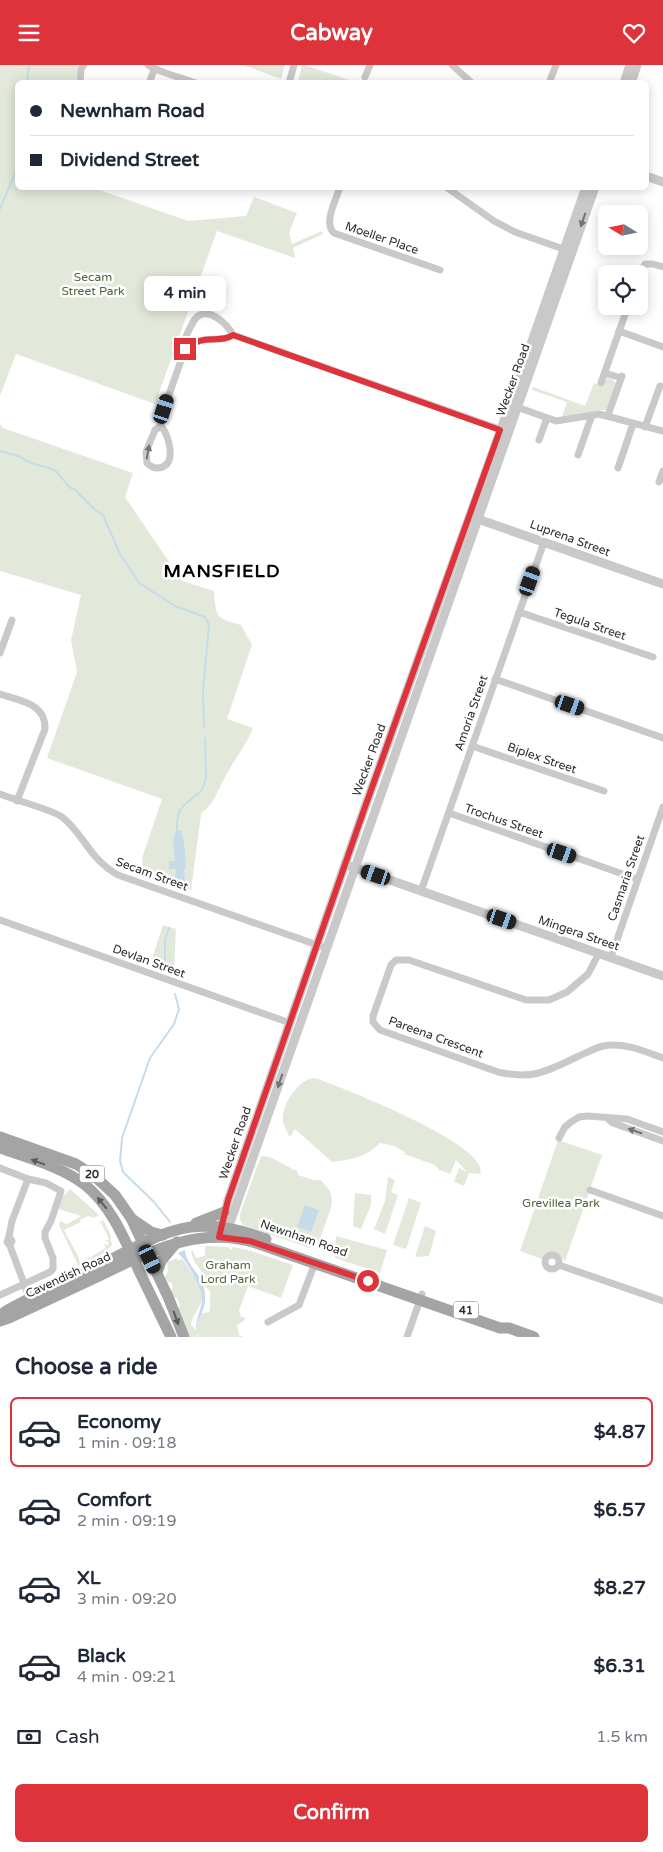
<!DOCTYPE html>
<meta charset="utf-8">
<style>
:root{--surface:#fff;--page:#f6f6f7;--text:#1f2937;--muted:#747a83;--line:#e0e1e3;--accent:#df333b}
body{margin:0;font-family:"Varela Round",sans-serif;background:var(--page);color:var(--text);height:100vh;display:flex;flex-direction:column;font-size:19px;white-space:nowrap}
*{box-sizing:border-box;margin:0}
p{font-size:16px;color:var(--muted)}
.icon{flex:none;width:28px;height:28px;fill:none;stroke:currentColor;stroke-width:2;stroke-linecap:round;stroke-linejoin:round}
.map{position:relative;height:1272px;overflow:hidden}
.details{display:flex;flex-direction:column;background:var(--surface);flex:1}
.details>*{flex:none}
.banner{position:absolute;left:15px;top:15px;width:634px;height:110px;border-radius:8px;box-shadow:0 2px 12px #0003;display:grid;align-content:center;height:110px;padding:0 15px;background:var(--surface)}
.needle{width:32px;rotate:280deg}
.buttons{position:absolute;left:598px;top:140px;display:grid;gap:10px}
.buttons a{display:grid;place-items:center;width:50px;height:50px;border-radius:8px;background:var(--surface);box-shadow:0 2px 12px #0003;font-size:25px}
.end{position:absolute;width:22px;height:22px;margin:-11px;border:6px solid #df333b;background:#fff;box-shadow:0 0 0 2px #fff}
.from{border-radius:50%}
.bubble{position:absolute;height:35px;border-radius:8px;background:var(--surface);box-shadow:0 2px 12px #0003;font-size:16px;font-weight:800;line-height:35px;text-align:center}
.car{position:absolute;width:15px;height:30px;margin:-15px -8px;border-radius:6px;box-shadow:0 0 4px 1px #0007;background:linear-gradient(#222 24%,#8ab4d8 0 40%,#222 0 76%,#8ab4d8 0 86%,#222 0)}
.banner b{display:flex;align-items:center;gap:18px;height:48px;font-size:19px}
.banner b+b{border-top:1px solid var(--line)}
.banner i{width:12px;height:12px;background:var(--text)}
ul{padding:0;list-style:none}
li{display:flex;align-items:center;gap:15px;height:70px;margin:0 10px 8px;padding:0 5px;border:2px solid transparent;border-radius:8px}
li div{flex:1}
li b{display:block;font-size:19px}
li em{font-style:normal;font-weight:800}
li.active{border-color:var(--accent)}
li>.icon{width:45px;height:45px;stroke-width:1.5}
h2{padding:0 15px;font-size:22px;line-height:60px}
.pay{display:flex;align-items:center;gap:12px;height:55px;padding:0 15px;font-size:19px}
.pay p{margin-inline-start:auto}
.primary-button{display:flex;gap:10px;margin-top:auto;padding:10px 15px}
.primary-button a{flex:1;height:58px;border-radius:8px;background:var(--accent);color:#fff;font-size:20px;font-weight:800;line-height:58px;text-align:center}
header{display:flex;justify-content:space-between;align-items:center;height:65px;padding:0 15px;background:var(--accent);color:#fff;font-size:22px;font-weight:800}
.map>svg:first-child{display:block}
</style>
<header><svg class="icon" aria-label="menu" viewBox="0 0 24 24"><path d="M4 6h16M4 12h16M4 18h16"/></svg>Cabway<svg class="icon" aria-label="heart" viewBox="0 0 24 24"><path d="M12 20l-8-8c-3-5 5-10 8-4 3-6 11-1 8 4z"/></svg></header>
<div class="map">
<svg width="663" height="1272" viewBox="0 0 663 1272">
<rect width="100%" height="100%" fill="#fff"/>
<!-- green -->
<g fill="#e2e9da">
<path d="M0,0H78L76,17L18,18V122L94,123L188,156L246,151L254,132L297,148L289,168L292,179L322,166L323,169L293,183L295,193L217,166L155,339L16,289L0,331Z"/>
<path d="M243,0H285L281,14Z"/>
<path d="M302,0H305L355,17H298Z"/>
<path d="M607,313L612,314L616,318L606,345H600L562,352L567,337L532,325L533,322L585,341L594,318L603,321Z"/>
<path d="M0,359L3,363L133,408L125,432L182,516L214,526C216,552 215,553 241,560L252,580L227,654L253,663C246,681 234,695 225,712C216,728 216,736 201,749L191,825L144,808L142,793L162,734L47,693L77,607L71,575L81,530L0,506Z"/>
<path d="M163,860L176,864L174,905L151,897Z"/>
<path d="M313,1013L318,1014C350,1026 468,1072 480,1102C481,1104 480,1107 481,1109L469,1108L464,1121L454,1117L459,1103L467,1107L456,1095L450,1109L440,1105V1106L435,1100L404,1089L405,1087L394,1081L380,1078C367,1092 350,1095 332,1097L295,1064L290,1072C288,1068 284,1062 283,1057C281,1040 297,1016 313,1013Z"/>
<path d="M558,1075L602,1090L565,1196L556,1187H548L542,1194L520,1186Z"/>
<path d="M261,1091C272,1090 286,1102 297,1106L298,1110L314,1115H321L330,1126L332,1134L331,1143L319,1176L309,1183L243,1160L240,1155V1149Z"/>
<path d="M388,1112L395,1115L391,1127L398,1130L385,1169L374,1164L385,1136Z"/>
<path d="M70,1124L99,1150L94,1153L88,1151L80,1155L81,1157L64,1165L78,1191L81,1201L78,1200L59,1160L60,1156L67,1159L81,1151L59,1144L62,1132Z"/>
<path d="M355,1128L371,1130V1140L361,1164L353,1161Z"/>
<path d="M409,1133L421,1138L406,1184L393,1180Z"/>
<path d="M103,1155L110,1168L112,1180L104,1188L87,1197L84,1192L87,1194L106,1183L104,1179L108,1180L109,1177L105,1176L109,1174L101,1158L98,1159Z"/>
<path d="M425,1161L436,1166L429,1191L415,1192Z"/>
<path d="M336,1171L387,1185L380,1208L335,1193Z"/>
<path d="M205,1181L228,1182L231,1185L233,1182L251,1186L293,1200L281,1233L248,1221L239,1246L241,1252H244L245,1255L237,1260L239,1270L243,1272H199L197,1261L200,1249L209,1247L210,1244V1226L203,1220L200,1211L202,1207L194,1196L191,1187L193,1186L196,1193L205,1191Z"/>
<path d="M177,1193L178,1196L181,1194L184,1196C190,1207 206,1222 202,1235C199,1245 192,1250 191,1260L196,1265L198,1272H185L178,1244L180,1241L177,1233L174,1232L170,1227L173,1223L172,1218L168,1217L165,1212L168,1206L167,1197Z"/>
</g>
<!-- water -->
<g fill="#c6dbe9">
<path d="M176,765L181,766L184,776L186,804H184L185,817L182,820L175,818L174,814L177,804H169V796H175L173,776Z"/>
<path d="M305,1140L319,1145L311,1167L297,1162Z"/>
<path d="M185,1185C186,1200 201,1208 204,1223C205,1228 206,1237 204,1242C200,1255 194,1256 199,1272C191,1261 202,1246 202,1234C203,1223 186,1195 178,1188Z"/>
</g>
<g fill="none" stroke-linecap="round" stroke-linejoin="round">
<!-- stream -->
<g stroke="#c6dbe9" stroke-width="2">
<path d="M27,18L29,0"/>
<path d="M0,144L18,101"/>
<path d="M0,386L21,392L28,397L49,403L57,407L69,422L74,424L95,445L103,450L120,489L139,518L175,541L205,552L209,560L203,626L204,662"/>
<path d="M177,767C176,739 185,741 202,725L206,712L205,673"/>
<path d="M165,901V874L169,863"/>
<path d="M170,1157L154,1137L123,1107L120,1096L122,1073L150,993L174,959L179,944L175,929"/>
</g>
<!-- minor -->
<g stroke="#c9c9c9" stroke-width="7">
<path d="M148,0C158,7 182,13 196,18"/>
<path d="M452,0L472,18"/>
<path d="M365,12L370,0"/>
<path d="M80,18L81,4L84,0"/>
<path d="M149,18L154,5"/>
<path d="M289,18L294,0"/>
<path d="M549,18L556,0"/>
<path d="M340,122C336,135 323,158 334,168L440,205"/>
<path d="M446,122L494,156L515,167L569,186"/>
<path d="M639,209L645,199H653L663,202"/>
<path d="M619,266L663,282"/>
<path d="M185,284C191,283 193,278 199,276C211,272 223,277 233,270"/>
<path d="M605,308L618,312"/>
<path d="M601,318L628,241"/>
<path d="M514,341L556,356L599,349L663,366"/>
<path d="M608,350L622,311"/>
<path d="M161,361C168,369 174,390 167,399C160,405 153,404 147,398L146,387L155,365L161,361L164,344L185,284C184,277 186,270 189,265C191,261 193,257 195,254C207,239 227,259 233,270L505,366"/>
<path d="M645,362L660,321"/>
<path d="M539,375L547,353"/>
<path d="M578,390L592,350"/>
<path d="M618,403L633,359"/>
<path d="M659,417L663,406"/>
<path d="M519,547L653,592"/>
<path d="M0,588L12,555"/>
<path d="M495,614L663,673"/>
<path d="M0,629C20,636 46,638 45,664L17,736"/>
<path d="M472,681L604,726"/>
<path d="M0,729C14,735 51,744 62,752C84,769 89,794 118,810L326,883"/>
<path d="M449,748L637,814"/>
<path d="M421,826L544,477"/>
<path d="M0,855L290,958"/>
<path d="M599,888L588,909L567,927L549,935H526L409,895H396L391,900L373,951V957L380,965L498,1007C534,1015 547,1006 579,991C586,988 595,983 603,981C624,977 644,986 663,993"/>
<path d="M611,892L663,742"/>
<path d="M608,1054L613,1058L663,1076"/>
<path d="M559,1073L565,1062L571,1057L579,1052L588,1051L627,1054L663,1067"/>
<path d="M0,1103L28,1114L46,1118L61,1126L51,1156L45,1167V1173L53,1193V1204L50,1207L0,1230"/>
<path d="M590,1125L663,1151"/>
<path d="M9,1171L12,1156L28,1114"/>
<path d="M10,1181L12,1176L9,1171L7,1177L10,1181L31,1237"/>
<circle cx="552" cy="1197" r="7"/>
<path d="M559,1200L663,1236"/>
<path d="M268,1257L299,1240L315,1198"/>
<path d="M407,1272L422,1229"/>
</g>
<!-- tertiary -->
<g stroke="#c9c9c9" stroke-width="9">
<path d="M624,18L630,0"/>
<path d="M631,18L637,0"/>
<path d="M646,111L663,117"/>
<path d="M472,452L663,519"/>
<path d="M350,801L663,911"/>
<path d="M220,1167L228,1135L365,742L510,339L586,122"/>
<path d="M226,1169L595,122"/>
</g>
<!-- primary -->
<g stroke="#a4a4a4" stroke-width="11">
<path d="M0,1072L76,1099L93,1110L115,1130L131,1153L169,1234L184,1272"/>
<path d="M0,1083C28,1093 60,1101 84,1119C113,1142 126,1178 141,1210C151,1231 161,1251 171,1272"/>
<path d="M132,1154L151,1167L163,1170"/>
<path d="M196,1158L224,1147"/>
<path d="M157,1208L161,1196L177,1177"/>
<path d="M0,1251L6,1246C38,1228 72,1213 106,1197C133,1184 161,1166 191,1162C217,1159 241,1165 266,1174"/>
<path d="M0,1256L9,1253C39,1239 69,1225 99,1211C149,1187 199,1160 256,1178L500,1263H509L534,1272"/>
</g>
</g>
<!-- one-way arrows -->
<defs><path id="oneway-solid" d="M-6-.8H1V-3.2L6.5 0L1 3.2V.8H-6Z" transform="scale(1.25)"/></defs>
<g fill="#737373">
<use href="#oneway-solid" transform="translate(583 155) rotate(109)"/>
<use href="#oneway-solid" transform="translate(148 387) rotate(-79)"/>
<use href="#oneway-solid" transform="translate(280 1016) rotate(109)"/>
<use href="#oneway-solid" transform="translate(635 1066) rotate(-161)"/>
</g>
<g fill="#5c5c5c">
<use href="#oneway-solid" transform="translate(38 1097) rotate(-160)"/>
<use href="#oneway-solid" transform="translate(102 1138) rotate(-129)"/>
<use href="#oneway-solid" transform="translate(176 1253) rotate(70)"/>
</g>
<g fill="none" stroke-linecap="round" stroke-linejoin="round">
<!-- route -->
<path stroke="#df333b" stroke-width="6" d="M185,284C191,283 194,278 199,276C211,272 223,277 233,270L500,365L365,742L228,1135L219,1172L250,1176L368,1216"/>
</g>
<g text-anchor="middle" dominant-baseline="central" stroke-width="5" stroke-linejoin="round" paint-order="stroke">
<!-- shield labels -->
<g fill="#fff" stroke="#6b6b6b" stroke-width="1">
<rect x="79.5" y="1100.5" width="25" height="17" rx="4"/>
<rect x="453.5" y="1236.5" width="25" height="17" rx="4"/>
</g>
<g font-size="11" font-weight="bold" fill="#2c2c2c">
<text x="92" y="1109">20</text>
<text x="466" y="1245">41</text>
</g>
<!-- street labels -->
<g font-size="12" fill="#2c2c2c" stroke="#fff">
<text transform="translate(382 173) rotate(19)">Moeller Place</text>
<text transform="translate(513 315) rotate(-70)">Wecker Road</text>
<text transform="translate(570 473) rotate(20)">Luprena Street</text>
<text transform="translate(590 559) rotate(19)">Tegula Street</text>
<text transform="translate(471 648) rotate(-71)">Amoria Street</text>
<text transform="translate(542 693) rotate(19)">Biplex Street</text>
<text transform="translate(369 695) rotate(-70)">Wecker Road</text>
<text transform="translate(504 756) rotate(19)">Trochus Street</text>
<text transform="translate(152 809) rotate(20)">Secam Street</text>
<text transform="translate(626 813) rotate(-71)">Casmaria Street</text>
<text transform="translate(579 868) rotate(19)">Mingera Street</text>
<text transform="translate(149 896) rotate(20)">Devlan Street</text>
<text transform="translate(436 972) rotate(20)">Pareena Crescent</text>
<text transform="translate(235 1078) rotate(-71)">Wecker Road</text>
<text transform="translate(304 1173) rotate(19)">Newnham Road</text>
<text transform="translate(68 1210) rotate(-25)">Cavendish Road</text>
</g>
<!-- park labels -->
<g font-size="12" fill="#4e663b" stroke="#fff">
<text x="93" y="212">Secam<tspan x="93" dy="14">Street Park</tspan></text>
<text x="561" y="1138">Grevillea Park</text>
<text x="228" y="1200">Graham<tspan x="228" dy="14">Lord Park</tspan></text>
</g>
<!-- district labels -->
<g font-size="18" font-weight="bold" letter-spacing="1" fill="#000" stroke="#fff">
<text x="222" y="506">MANSFIELD</text>
</g>
</g>
</svg>
<div class="buttons">
<a><svg class="needle" viewBox="-14 -14 28 28"><path d="M0-13l5 13h-10z" fill="#e53935"/><path d="M0 13l5-13h-10z" fill="#747a83"/></svg></a>
<a><svg class="icon" aria-label="locate" viewBox="0 0 24 24"><circle cx="12" cy="12" r="6"/><path d="M12 2v4M12 18v4M2 12h4M18 12h4"/></svg></a>
</div>
<i class="end from" style="left:368px;top:1216px"></i>
<i class="end" style="left:185px;top:284px"></i>
<div class="bubble" style="left:144px;top:211px;width:82px">4 min</div>
<i class="car" style="left:164px;top:344px;rotate:18deg"></i>
<i class="car" style="left:530px;top:516px;rotate:20deg"></i>
<i class="car" style="left:570px;top:640px;rotate:109deg"></i>
<i class="car" style="left:562px;top:788px;rotate:109deg"></i>
<i class="car" style="left:376px;top:810px;rotate:289deg"></i>
<i class="car" style="left:502px;top:854px;rotate:109deg"></i>
<i class="car" style="left:150px;top:1194px;rotate:155deg"></i>
<div class="banner">
<b><i class="from"></i>Newnham Road</b>
<b><i></i>Dividend Street</b>
</div>
</div>
<section class="details">
<h2>Choose a ride</h2>
<ul>
<li class="active"><svg class="icon" aria-label="car" viewBox="0 0 24 24"><path d="M5 17H2v-5l4-1 3-4h7l3 4 3 1v5h-3M9 17h6M6 11h13"/><circle cx="7" cy="17" r="2"/><circle cx="17" cy="17" r="2"/></svg><div><b>Economy</b><p>1 min · 09:18</p></div><em>$4.87</em></li>
<li><svg class="icon" aria-label="car" viewBox="0 0 24 24"><path d="M5 17H2v-5l4-1 3-4h7l3 4 3 1v5h-3M9 17h6M6 11h13"/><circle cx="7" cy="17" r="2"/><circle cx="17" cy="17" r="2"/></svg><div><b>Comfort</b><p>2 min · 09:19</p></div><em>$6.57</em></li>
<li><svg class="icon" aria-label="car" viewBox="0 0 24 24"><path d="M5 17H2v-5l4-1 3-4h7l3 4 3 1v5h-3M9 17h6M6 11h13"/><circle cx="7" cy="17" r="2"/><circle cx="17" cy="17" r="2"/></svg><div><b>XL</b><p>3 min · 09:20</p></div><em>$8.27</em></li>
<li><svg class="icon" aria-label="car" viewBox="0 0 24 24"><path d="M5 17H2v-5l4-1 3-4h7l3 4 3 1v5h-3M9 17h6M6 11h13"/><circle cx="7" cy="17" r="2"/><circle cx="17" cy="17" r="2"/></svg><div><b>Black</b><p>4 min · 09:21</p></div><em>$6.31</em></li>
</ul>
<div class="pay"><svg class="icon" aria-label="cash" viewBox="0 0 24 24"><path d="M3 7h18v10H3z"/><circle cx="12" cy="12" r="2"/></svg>Cash<p>1.5 km</p></div>
<div class="primary-button"><a>Confirm</a></div>
</section>
